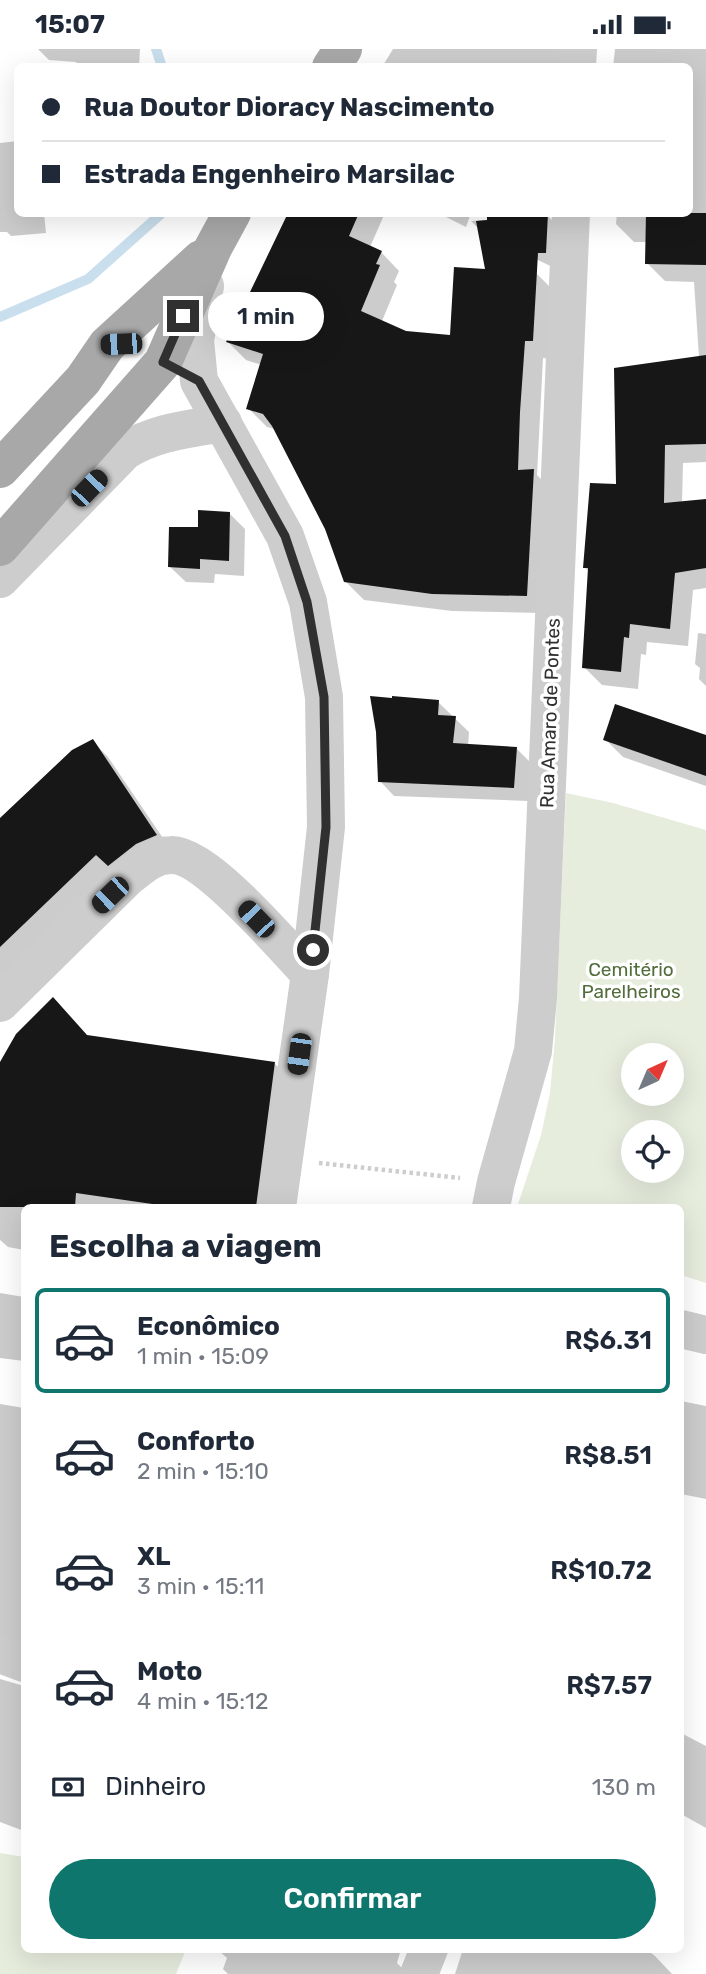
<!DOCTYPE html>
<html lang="pt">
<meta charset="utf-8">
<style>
:root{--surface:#fff;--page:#f2f2f3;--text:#1f2937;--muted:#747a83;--line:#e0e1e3;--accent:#0f766e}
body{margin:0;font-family:Rubik,sans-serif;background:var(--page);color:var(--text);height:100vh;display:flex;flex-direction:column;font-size:26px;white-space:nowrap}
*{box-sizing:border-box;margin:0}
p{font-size:23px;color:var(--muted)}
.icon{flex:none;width:38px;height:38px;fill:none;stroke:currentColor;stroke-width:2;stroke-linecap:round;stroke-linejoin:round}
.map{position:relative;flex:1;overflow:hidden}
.drawer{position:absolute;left:21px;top:1155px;width:663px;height:749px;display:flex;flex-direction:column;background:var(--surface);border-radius:10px;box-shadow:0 7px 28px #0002}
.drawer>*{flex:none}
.banner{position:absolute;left:14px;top:14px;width:679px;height:154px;border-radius:10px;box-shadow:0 7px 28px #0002;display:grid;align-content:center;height:154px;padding:0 28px;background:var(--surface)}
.needle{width:46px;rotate:44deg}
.buttons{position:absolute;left:621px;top:994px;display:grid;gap:14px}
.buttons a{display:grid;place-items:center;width:63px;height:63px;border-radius:50%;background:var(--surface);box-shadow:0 7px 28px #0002;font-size:35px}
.end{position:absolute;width:32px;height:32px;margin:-16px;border:9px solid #303030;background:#fff;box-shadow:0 0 0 4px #fff}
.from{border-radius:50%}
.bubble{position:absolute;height:49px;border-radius:24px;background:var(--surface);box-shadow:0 7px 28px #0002;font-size:23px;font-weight:600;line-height:49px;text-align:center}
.car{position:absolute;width:21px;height:42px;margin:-21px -10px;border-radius:9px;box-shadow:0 0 5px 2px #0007;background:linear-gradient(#222 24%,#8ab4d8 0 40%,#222 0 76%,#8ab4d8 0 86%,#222 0)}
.banner b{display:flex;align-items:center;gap:24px;height:66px;font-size:26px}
.banner b+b{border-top:2px solid var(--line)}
.banner i{width:18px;height:18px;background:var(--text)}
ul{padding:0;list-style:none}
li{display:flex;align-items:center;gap:21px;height:105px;margin:0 14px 10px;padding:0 14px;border:4px solid transparent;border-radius:10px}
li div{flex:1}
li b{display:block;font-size:26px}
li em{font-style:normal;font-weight:600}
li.on{border-color:var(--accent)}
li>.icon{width:63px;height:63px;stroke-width:1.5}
h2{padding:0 28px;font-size:32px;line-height:84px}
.pay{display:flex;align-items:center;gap:18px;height:77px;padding:0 28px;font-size:26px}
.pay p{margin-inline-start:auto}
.cta{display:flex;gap:14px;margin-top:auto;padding:14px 28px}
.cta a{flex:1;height:80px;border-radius:42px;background:var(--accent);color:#fff;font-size:28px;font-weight:600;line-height:80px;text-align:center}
.status{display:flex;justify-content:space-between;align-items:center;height:49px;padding:0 35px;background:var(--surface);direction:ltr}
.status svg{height:19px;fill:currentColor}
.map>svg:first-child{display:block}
</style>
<div class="status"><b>15:07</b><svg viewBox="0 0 49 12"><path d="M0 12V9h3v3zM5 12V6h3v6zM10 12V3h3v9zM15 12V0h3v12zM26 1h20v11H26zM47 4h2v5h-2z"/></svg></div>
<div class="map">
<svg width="706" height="1925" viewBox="0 0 706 1925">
<rect width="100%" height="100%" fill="#fff"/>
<!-- green -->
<g fill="#e6eddd" fill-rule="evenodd">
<path d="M566,744L613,754L706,781V1234L681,1226V1158H517L541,1086L550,1044L555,989ZM634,1006H672V1045H634ZM634,1083H672V1122H634Z"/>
<path d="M0,1804L24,1808V1900L184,1901L185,1903L176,1925H0Z"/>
</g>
<!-- shadow -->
<g fill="#0003">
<path d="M38,0H140L139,18H80L76,13L49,11Z"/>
<path d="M393,0H564L575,18H382Z"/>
<path d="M615,0H706V413L683,414L682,454H706V539L693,541L688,597L647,593L646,606L641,605L638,640L602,636L584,618L589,522L585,519L618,437L699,308L694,233L665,232L647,214V193H634L616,175L617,164H690V18H613Z"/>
<path d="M18,92V164H44L46,184L11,187L7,183H0V94Z"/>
<path d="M290,164H385L370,198L381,203L399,222L394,233L397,236L382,272L405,284L452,287L536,224L555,243L551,310L543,309L537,426L551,441L544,564L452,562L364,551L345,532L327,479L275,380L267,378L248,359L262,316L246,311L228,293Z"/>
<path d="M438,164H471L466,178Z"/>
<path d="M547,166L562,182L561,222L485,186L471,172Z"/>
<path d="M229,464L245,480L244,527L215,525L214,534L186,533L170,518L200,480Z"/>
<path d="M698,584L706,585V637L699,630L700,619L695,615Z"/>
<path d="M438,653L469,683L468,697L517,700L531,714L528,752L394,747L380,732Z"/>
<path d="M706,688V737L623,708L605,690Z"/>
<path d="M92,692L108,708L171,801L0,945V771Z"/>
<path d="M88,988L275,1015L291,1031L273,1158H76L55,1156L54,1158H24V1201L8,1198L0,1191V1017Z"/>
<path d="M0,1244L24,1248V1312L0,1309Z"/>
<path d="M681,1352L706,1357V1450L681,1445Z"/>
<path d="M0,1355L24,1359V1601L0,1609Z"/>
<path d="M0,1630L24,1637V1782L0,1773Z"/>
<path d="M681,1684L706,1697V1779L681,1765Z"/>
<path d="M217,1900H401L397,1914L408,1925H228L223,1920L227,1909Z"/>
<path d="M463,1900H646L655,1907L672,1925H455Z"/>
</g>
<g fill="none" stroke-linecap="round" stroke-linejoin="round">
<!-- stream -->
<g stroke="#c9dfed" stroke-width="10">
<path d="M156,0L162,18"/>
<path d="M0,268L88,230L162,164"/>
</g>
</g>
<!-- building -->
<g fill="#171717">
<path d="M288,164H359L349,187L382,202L376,215L380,216L361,262L406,282L450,286L454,218L485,220L476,172L487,171V164H548L546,204H538L533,292H525L520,363L518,421L534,420L527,547L432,545L344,533L325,480L272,377L263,365L246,360L263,305L226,293Z"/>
<path d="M646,164H706V216L645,215Z"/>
<path d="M706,306V395L665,396L664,454L706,450V519L675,524L670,580L630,575L629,589L624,588L621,623L582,619L588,519H583L590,434L616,435L614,319Z"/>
<path d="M198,461L230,463L229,512L200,510V520L168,518L169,478H198Z"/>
<path d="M370,647L392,649V647L439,651L438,666L456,667L453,694L517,698L514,739L378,733L376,683Z"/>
<path d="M615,655L706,686V727L603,691Z"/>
<path d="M93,690L157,786L136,795L108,817L96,806L0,898V769L72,701Z"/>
<path d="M53,948L87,986L275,1013L256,1158H173L76,1144L75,1158H0V1013L16,985Z"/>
</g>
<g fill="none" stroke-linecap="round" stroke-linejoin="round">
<!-- path -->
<path stroke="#cdcdcd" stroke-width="4.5" stroke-dasharray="3.5 3.5" stroke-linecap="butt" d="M319,1114L460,1129"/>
<!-- minor -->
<g stroke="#cdcdcd" stroke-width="38">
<path d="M577,18L578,0"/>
<path d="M205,237L195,291L199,332L285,487L308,553L324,648L326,778L310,925L277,1158"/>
<path d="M0,530L125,402C155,383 188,380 223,374"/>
<path d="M0,954L128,828C141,818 153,806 171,806C206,805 284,898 310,925"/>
<path d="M491,1158L496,1133L533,1002L538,949L571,164"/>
<path d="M681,1280L706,1286"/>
<path d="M0,1605L24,1614"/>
<path d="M419,1925L429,1900"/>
</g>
<!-- major -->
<g stroke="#a8a8a8" stroke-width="38">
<path d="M331,18L343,0"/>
<path d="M0,420L83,331L107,296L201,210"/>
<path d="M0,498L163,313L213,199L232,164"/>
</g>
</g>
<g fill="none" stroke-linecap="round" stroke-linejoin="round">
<!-- route -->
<path stroke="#303030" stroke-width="9" d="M183,267L163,313L199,332L285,487L307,553L324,648L326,778L313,901"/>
</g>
<g text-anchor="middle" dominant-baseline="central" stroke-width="7" stroke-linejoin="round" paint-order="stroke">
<!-- street labels -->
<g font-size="19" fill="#303030" stroke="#fff">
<text transform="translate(550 664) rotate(-88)">Rua Amaro de Pontes</text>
</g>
<!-- park labels -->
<g font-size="19" fill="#526d3b" stroke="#fff">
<text x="631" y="920">Cemitério<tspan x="631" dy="22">Parelheiros</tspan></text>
</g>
</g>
</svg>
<div class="buttons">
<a><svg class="needle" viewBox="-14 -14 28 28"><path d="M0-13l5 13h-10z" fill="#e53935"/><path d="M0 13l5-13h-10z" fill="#747a83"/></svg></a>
<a><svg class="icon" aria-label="locate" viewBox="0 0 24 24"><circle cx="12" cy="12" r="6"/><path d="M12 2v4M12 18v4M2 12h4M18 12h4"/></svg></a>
</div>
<i class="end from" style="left:313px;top:901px"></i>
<i class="end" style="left:183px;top:267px"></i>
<div class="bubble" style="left:208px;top:243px;width:116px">1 min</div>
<i class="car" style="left:121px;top:295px;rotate:268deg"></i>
<i class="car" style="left:89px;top:439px;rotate:44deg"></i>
<i class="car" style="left:110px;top:846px;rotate:226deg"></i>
<i class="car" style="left:256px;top:870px;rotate:316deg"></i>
<i class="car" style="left:299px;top:1005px;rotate:188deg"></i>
<div class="banner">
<b><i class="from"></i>Rua Doutor Dioracy Nascimento</b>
<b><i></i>Estrada Engenheiro Marsilac</b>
</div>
<section class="drawer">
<h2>Escolha a viagem</h2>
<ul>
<li class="on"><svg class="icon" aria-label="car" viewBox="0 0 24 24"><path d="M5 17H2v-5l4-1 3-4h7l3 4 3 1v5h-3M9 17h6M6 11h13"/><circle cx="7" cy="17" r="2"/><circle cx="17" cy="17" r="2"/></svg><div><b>Econômico</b><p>1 min · 15:09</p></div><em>R$6.31</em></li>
<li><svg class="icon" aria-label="car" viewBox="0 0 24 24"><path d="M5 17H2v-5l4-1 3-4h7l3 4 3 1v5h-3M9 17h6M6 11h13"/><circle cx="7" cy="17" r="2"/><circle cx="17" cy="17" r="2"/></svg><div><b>Conforto</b><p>2 min · 15:10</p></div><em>R$8.51</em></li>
<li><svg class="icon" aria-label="car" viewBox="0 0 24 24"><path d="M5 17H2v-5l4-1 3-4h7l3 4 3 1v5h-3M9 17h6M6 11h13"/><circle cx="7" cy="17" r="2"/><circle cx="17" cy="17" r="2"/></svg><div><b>XL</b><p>3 min · 15:11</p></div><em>R$10.72</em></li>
<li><svg class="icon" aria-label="car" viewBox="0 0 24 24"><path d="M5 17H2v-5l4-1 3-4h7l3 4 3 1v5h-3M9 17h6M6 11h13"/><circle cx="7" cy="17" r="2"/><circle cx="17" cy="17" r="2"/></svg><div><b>Moto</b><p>4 min · 15:12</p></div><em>R$7.57</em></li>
</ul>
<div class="pay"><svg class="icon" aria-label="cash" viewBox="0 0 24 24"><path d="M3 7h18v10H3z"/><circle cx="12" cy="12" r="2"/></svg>Dinheiro<p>130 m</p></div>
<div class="cta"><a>Confirmar</a></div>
</section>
</div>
